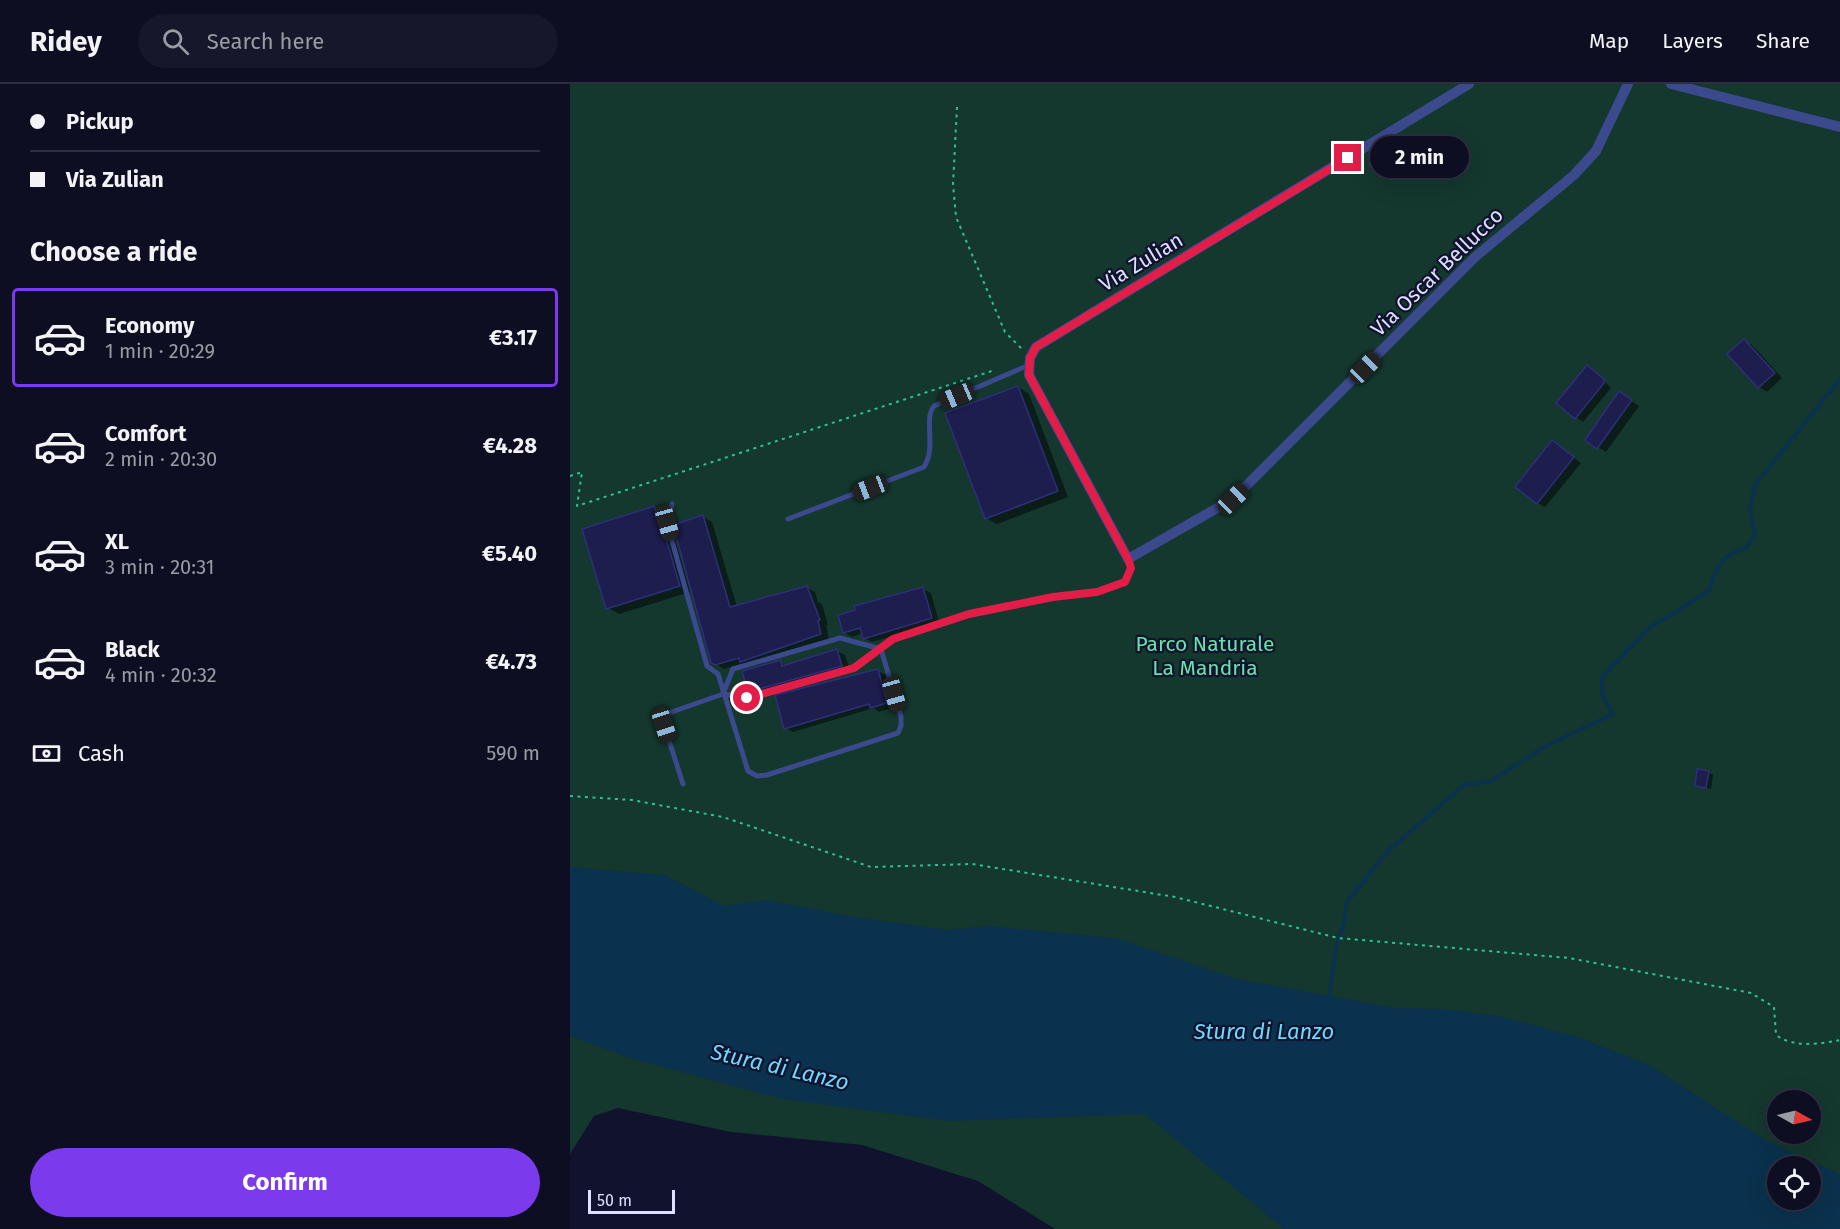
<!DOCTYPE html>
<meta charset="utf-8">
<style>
:root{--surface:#0d0e22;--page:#16172a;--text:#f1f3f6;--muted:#9a9ca5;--line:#2d2e40;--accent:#7c3aed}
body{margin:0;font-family:"Fira Sans",sans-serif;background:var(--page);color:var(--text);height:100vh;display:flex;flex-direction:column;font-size:22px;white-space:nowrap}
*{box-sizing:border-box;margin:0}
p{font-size:20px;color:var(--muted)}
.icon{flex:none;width:33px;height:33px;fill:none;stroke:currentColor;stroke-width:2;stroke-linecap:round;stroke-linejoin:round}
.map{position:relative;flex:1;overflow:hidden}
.details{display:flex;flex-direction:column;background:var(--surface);width:570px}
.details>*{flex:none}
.guide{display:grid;align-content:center;height:132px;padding:0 30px;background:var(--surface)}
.needle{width:39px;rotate:98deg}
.controls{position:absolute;left:1197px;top:1006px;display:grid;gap:12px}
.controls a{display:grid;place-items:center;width:54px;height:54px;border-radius:50%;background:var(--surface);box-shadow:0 6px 24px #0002,0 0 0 2px var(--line);font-size:30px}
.scale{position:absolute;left:18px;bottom:15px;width:87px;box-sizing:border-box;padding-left:6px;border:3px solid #dde0ff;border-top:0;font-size:16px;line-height:21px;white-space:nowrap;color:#dde0ff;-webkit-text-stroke:4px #11122d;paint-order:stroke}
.end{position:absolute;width:27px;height:27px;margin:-14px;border:8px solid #e11d48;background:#fff;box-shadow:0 0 0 3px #fff}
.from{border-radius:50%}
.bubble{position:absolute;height:42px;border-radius:21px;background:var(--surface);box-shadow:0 6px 24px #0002,0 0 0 2px var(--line);font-size:20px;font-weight:700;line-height:42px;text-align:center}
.car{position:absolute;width:18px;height:36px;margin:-18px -9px;border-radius:8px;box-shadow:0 0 4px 2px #0007;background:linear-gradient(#222 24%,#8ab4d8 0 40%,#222 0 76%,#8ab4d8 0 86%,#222 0)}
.guide b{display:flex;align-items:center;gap:21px;height:57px;font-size:22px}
.guide b+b{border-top:2px solid var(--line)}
.guide i{width:15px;height:15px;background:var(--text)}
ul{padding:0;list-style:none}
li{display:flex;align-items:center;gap:18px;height:99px;margin:0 12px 9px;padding:0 18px;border:3px solid transparent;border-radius:6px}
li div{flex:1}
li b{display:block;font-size:22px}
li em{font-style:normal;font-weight:700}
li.selected{border-color:var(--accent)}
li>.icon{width:54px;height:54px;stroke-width:1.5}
h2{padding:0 30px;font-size:27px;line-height:72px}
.pay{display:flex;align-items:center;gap:15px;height:66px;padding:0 30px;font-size:22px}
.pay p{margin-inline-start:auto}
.primary-button{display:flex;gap:12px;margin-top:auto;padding:12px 30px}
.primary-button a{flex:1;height:69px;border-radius:36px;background:var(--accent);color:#fff;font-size:24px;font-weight:700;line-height:69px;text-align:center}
header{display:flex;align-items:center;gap:36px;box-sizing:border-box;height:84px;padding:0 30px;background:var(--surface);border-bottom:2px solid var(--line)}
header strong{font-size:28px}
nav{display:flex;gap:33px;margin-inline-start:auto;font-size:21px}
.search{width:420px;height:54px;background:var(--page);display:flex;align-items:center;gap:15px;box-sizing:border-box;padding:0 21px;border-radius:33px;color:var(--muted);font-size:22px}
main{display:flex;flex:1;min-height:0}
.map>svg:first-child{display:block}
</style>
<header>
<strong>Ridey</strong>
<div class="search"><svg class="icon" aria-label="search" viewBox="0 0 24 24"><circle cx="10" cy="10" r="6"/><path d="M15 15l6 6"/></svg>Search here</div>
<nav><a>Map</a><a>Layers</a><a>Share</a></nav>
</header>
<main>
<section class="details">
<div class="guide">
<b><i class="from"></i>Pickup</b>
<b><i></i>Via Zulian</b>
</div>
<h2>Choose a ride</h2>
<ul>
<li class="selected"><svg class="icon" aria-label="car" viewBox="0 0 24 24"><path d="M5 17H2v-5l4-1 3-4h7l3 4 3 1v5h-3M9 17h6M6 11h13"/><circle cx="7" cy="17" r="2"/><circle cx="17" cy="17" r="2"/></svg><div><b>Economy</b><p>1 min · 20:29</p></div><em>€3.17</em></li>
<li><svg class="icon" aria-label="car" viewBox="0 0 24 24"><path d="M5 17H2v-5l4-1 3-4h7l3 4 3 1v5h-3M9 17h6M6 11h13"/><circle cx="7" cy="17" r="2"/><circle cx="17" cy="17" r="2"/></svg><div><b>Comfort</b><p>2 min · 20:30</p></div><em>€4.28</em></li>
<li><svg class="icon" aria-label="car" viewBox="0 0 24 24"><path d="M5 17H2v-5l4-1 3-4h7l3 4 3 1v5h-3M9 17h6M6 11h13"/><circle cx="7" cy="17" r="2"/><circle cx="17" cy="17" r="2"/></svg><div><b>XL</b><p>3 min · 20:31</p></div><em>€5.40</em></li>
<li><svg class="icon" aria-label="car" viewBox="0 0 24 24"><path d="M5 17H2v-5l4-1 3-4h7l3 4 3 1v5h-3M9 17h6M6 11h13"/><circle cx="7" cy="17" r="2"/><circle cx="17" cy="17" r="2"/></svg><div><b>Black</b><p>4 min · 20:32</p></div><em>€4.73</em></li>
</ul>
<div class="pay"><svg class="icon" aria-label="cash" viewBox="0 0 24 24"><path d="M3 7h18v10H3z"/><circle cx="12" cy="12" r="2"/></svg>Cash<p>590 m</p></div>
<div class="primary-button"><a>Confirm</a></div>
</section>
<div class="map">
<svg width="1270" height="1145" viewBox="0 0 1270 1145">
<rect width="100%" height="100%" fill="#11122d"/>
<!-- green -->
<path fill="#14372e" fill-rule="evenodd" d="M0,0H1270V1145H485L408,1097L292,1061L161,1048L48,1024L24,1032L0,1070ZM1208,1017H1240V1050H1208ZM1208,1083H1240V1116H1208Z"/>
<!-- water -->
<path fill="#0a314d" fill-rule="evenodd" d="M0,783L95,791L154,822L197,816L278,832L378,846L417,842L545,854L667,895L824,924L874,925L928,932L1008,953L1081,982L1197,1057L1270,1090V1145H714L575,1030L379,1037L213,1015L60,974L0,952ZM1208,1083H1240V1116H1208Z"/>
<!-- shadow -->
<g fill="#0007">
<path d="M1174,257L1182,261L1212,294L1197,308L1189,303L1159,271Z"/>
<path d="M1025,288L1041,304L1013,338L1006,333Z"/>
<path d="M448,303L459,310L498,413L427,440L416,434Z"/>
<path d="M1057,314L1069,322L1036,368L1017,356Z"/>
<path d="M983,358L1011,379L975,423L967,419Z"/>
<path d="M84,424L95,430L101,450L104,451L120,508L49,530L38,524Z"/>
<path d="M133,433L142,438L167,523L236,503L245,508L248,518L252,520L258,541H256L259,555L154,585L143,578Z"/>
<path d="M353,505L361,509L369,538L302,558L294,554L293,549L282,553L274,548Z"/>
<path d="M267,567L275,571L280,586L188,611L180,607L210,578L217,582Z"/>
<path d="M308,587L316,591L325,623L309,628L304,624L223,648L215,644Z"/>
<path d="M1138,688L1143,691L1141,705L1127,701Z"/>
</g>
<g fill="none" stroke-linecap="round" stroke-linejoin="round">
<!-- stream -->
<path stroke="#0a314d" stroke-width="4" d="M759,916L765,868L774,839L777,818L818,767L894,701L921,697L974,663L1043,630L1032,609V593L1079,544L1139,507C1145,484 1153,470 1176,464L1185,451L1180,426L1185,401L1270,295"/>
</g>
<!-- building -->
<g fill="#1d1d4e" stroke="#2e2f7b" stroke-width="1.5">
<path d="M1174,255L1205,289L1188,304L1157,270Z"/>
<path d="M1017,281L1034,295V299L1005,335L986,319Z"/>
<path d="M448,302L488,407L415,435L375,329Z"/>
<path d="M1049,307L1062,316L1027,365L1015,356Z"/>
<path d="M982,356L1004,373L967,420L945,403Z"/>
<path d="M84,422L91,444H93L110,502L36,525L12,445Z"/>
<path d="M133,431L160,523L237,502L250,536L248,537L251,550L170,578L169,574L145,581L141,579L103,441Z"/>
<path d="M353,503L362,534L293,555L290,544L273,549L268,531L285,526L284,522Z"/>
<path d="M267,565L272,582L178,608L172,587L211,576L212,582Z"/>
<path d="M308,585L317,619L300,624L299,620L214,645L205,611Z"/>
<path d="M1127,685L1139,687L1136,704L1125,702Z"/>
</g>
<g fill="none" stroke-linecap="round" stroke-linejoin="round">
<!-- path -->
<g stroke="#2ec29a" stroke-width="2" stroke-dasharray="3 4.5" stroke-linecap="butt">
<path d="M387,23L383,100L386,133L435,248L453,266"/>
<path d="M0,392L12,388L7,422L425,286"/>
<path d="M0,712L62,716L153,733L301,783L402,780L605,813L768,854L999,874L1181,909L1204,923L1206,951C1223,964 1250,960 1270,956"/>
</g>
<!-- service -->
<g stroke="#3b498d" stroke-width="5">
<path d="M102,420L97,439L137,582L148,590L178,687L187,692L197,691L328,649L331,642V633L311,565"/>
<path d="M218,435L354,383C367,363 353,335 364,322L459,281"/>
<path d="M153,610L163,585L270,554L311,565"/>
<path d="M113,700L94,641L96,630L153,610L177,614L284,584L323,555L399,530L483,513L527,508L555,498L561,484L558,475"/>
</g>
<!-- minor -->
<g stroke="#3b498d" stroke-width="10">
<path d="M899,0L466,263L460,274L459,291L558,475L663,415L905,173L1004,91L1026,67L1058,0"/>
<path d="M1101,0L1270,43"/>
</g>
</g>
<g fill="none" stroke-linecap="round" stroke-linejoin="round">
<!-- route -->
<path stroke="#e11d48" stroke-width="8" d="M177,614L284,584L323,555L399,530L483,513L527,508L555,498L561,484L558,475L459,291L460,274L466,263L778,74"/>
</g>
<g text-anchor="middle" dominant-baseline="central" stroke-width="4.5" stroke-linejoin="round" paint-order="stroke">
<!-- street labels -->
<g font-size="21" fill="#dde0ff" stroke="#11122d">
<text transform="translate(571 178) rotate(-31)">Via Zulian</text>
<text transform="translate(867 188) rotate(-44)">Via Oscar Bellucco</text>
</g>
<!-- park labels -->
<g font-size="21" fill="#64e4a9" stroke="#11122d">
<text x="635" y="560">Parco Naturale<tspan x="635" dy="24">La Mandria</tspan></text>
</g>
<!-- water labels -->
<g font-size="22" font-style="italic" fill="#6bdaff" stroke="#11122d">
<text x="694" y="947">Stura di Lanzo</text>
<text transform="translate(210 983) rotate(13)">Stura di Lanzo</text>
</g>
</g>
</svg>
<div class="controls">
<a><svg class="needle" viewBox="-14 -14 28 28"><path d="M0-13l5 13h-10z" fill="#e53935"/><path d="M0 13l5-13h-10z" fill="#9a9ca5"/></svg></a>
<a><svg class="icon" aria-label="locate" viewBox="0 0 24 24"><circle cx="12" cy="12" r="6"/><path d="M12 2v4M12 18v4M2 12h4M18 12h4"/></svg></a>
</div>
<div class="scale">50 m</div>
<i class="end from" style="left:177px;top:614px"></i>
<i class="end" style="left:778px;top:74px"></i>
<div class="bubble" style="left:800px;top:52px;width:99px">2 min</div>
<i class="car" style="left:795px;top:284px;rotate:45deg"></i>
<i class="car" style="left:387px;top:312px;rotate:247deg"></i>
<i class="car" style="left:300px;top:404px;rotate:249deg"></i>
<i class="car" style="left:663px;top:415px;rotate:46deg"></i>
<i class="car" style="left:97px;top:439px;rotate:164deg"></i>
<i class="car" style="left:324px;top:610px;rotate:164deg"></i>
<i class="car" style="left:94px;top:641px;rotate:162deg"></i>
</div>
</main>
